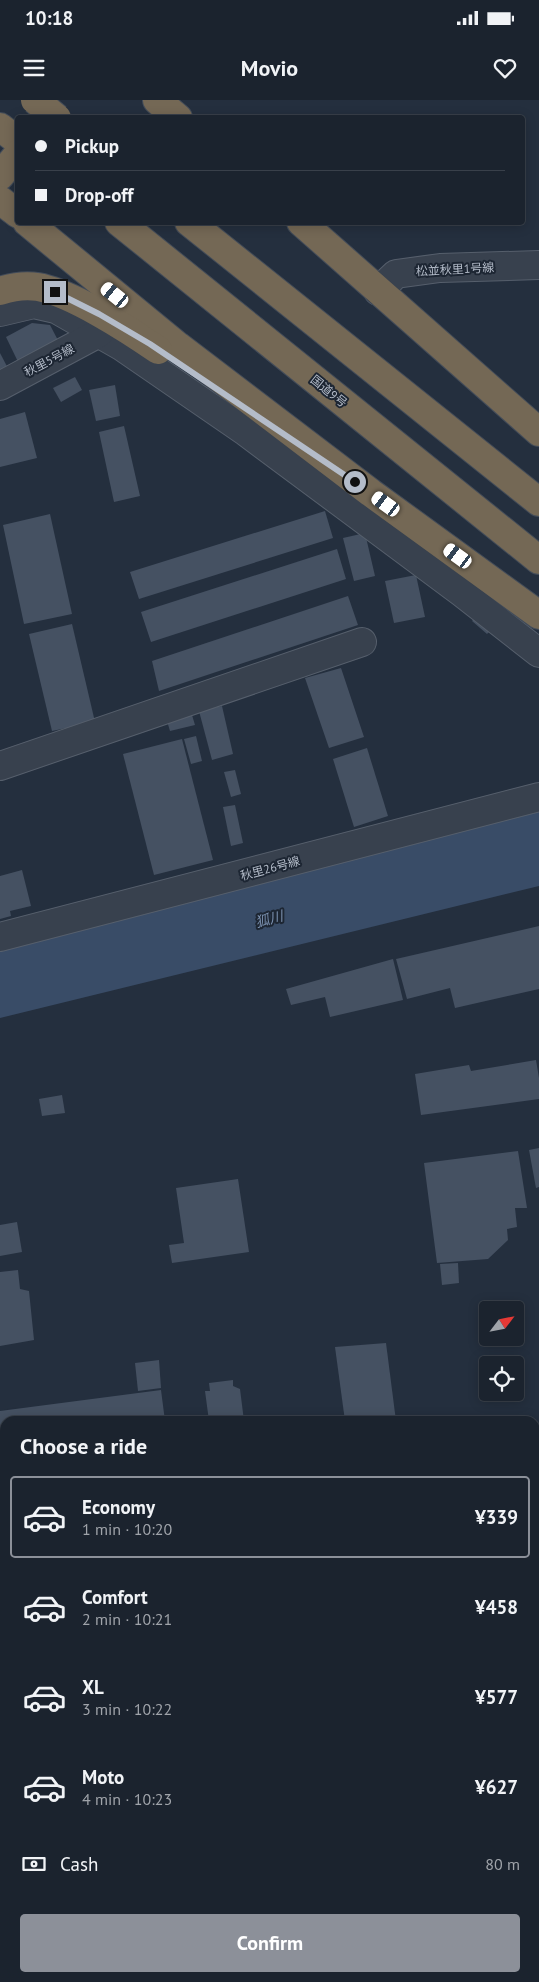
<!DOCTYPE html>
<meta charset="utf-8">
<style>
:root{--surface:#1b232e;--page:#282f3a;--text:#f1f3f6;--muted:#a0a4aa;--line:#39404a;--accent:#8c9099}
body{margin:0;font-family:"PT Sans","Noto Sans JP",sans-serif;background:var(--page);color:var(--text);height:100vh;display:flex;flex-direction:column;font-size:19px;white-space:nowrap}
*{box-sizing:border-box;margin:0}
p{font-size:16px;color:var(--muted)}
.icon{flex:none;width:28px;height:28px;fill:none;stroke:currentColor;stroke-width:2;stroke-linecap:round;stroke-linejoin:round}
.map{position:relative;flex:1;overflow:hidden}
.drawer{position:absolute;left:0px;top:1316px;width:540px;height:566px;display:flex;flex-direction:column;background:var(--surface);border-radius:15px 15px 0 0;box-shadow:0 2px 12px #0003,0 0 0 1px var(--line)}
.drawer>*{flex:none}
.guide{position:absolute;left:15px;top:15px;width:510px;height:110px;border-radius:5px;box-shadow:0 2px 12px #0003,0 0 0 1px var(--line);display:grid;align-content:center;height:110px;padding:0 20px;background:var(--surface)}
.needle{width:32px;rotate:58deg}
.fabs{position:absolute;left:479px;top:1201px;display:grid;gap:10px}
.fabs a{display:grid;place-items:center;width:45px;height:45px;border-radius:5px;background:var(--surface);box-shadow:0 2px 12px #0003,0 0 0 1px var(--line);font-size:25px}
.end{position:absolute;width:22px;height:22px;margin:-11px;border:6px solid #b4bcc9;background:#111;box-shadow:0 0 0 2px #111}
.from{border-radius:50%}
.car{position:absolute;width:15px;height:30px;margin:-15px -8px;border-radius:6px;box-shadow:0 0 4px 1px #0007;background:linear-gradient(#fff 24%,#345 0 40%,#fff 0 76%,#345 0 86%,#fff 0)}
.guide b{display:flex;align-items:center;gap:18px;height:48px;font-size:19px}
.guide b+b{border-top:1px solid var(--line)}
.guide i{width:12px;height:12px;background:var(--text)}
ul{padding:0;list-style:none}
li{display:flex;align-items:center;gap:15px;height:82px;margin:0 10px 8px;padding:0 10px;border:2px solid transparent;border-radius:5px}
li div{flex:1}
li b{display:block;font-size:19px}
li em{font-style:normal;font-weight:800}
li.active{border-color:var(--accent)}
li>.icon{width:45px;height:45px;stroke-width:1.5}
h2{padding:0 20px;font-size:22px;line-height:60px}
.pay{display:flex;align-items:center;gap:12px;height:55px;padding:0 20px;font-size:19px}
.pay p{margin-inline-start:auto}
.cta{display:flex;gap:10px;margin-top:auto;padding:10px 20px}
.cta a{flex:1;height:58px;border-radius:5px;background:var(--accent);color:#fff;font-size:20px;font-weight:800;line-height:58px;text-align:center}
.status{display:flex;justify-content:space-between;align-items:center;height:35px;padding:0 25px;background:var(--surface);direction:ltr}
.status svg{height:14px;fill:currentColor}
header{display:flex;justify-content:space-between;align-items:center;height:65px;padding:0 20px;background:var(--surface);font-size:22px;font-weight:800}
.map>svg:first-child{display:block}
</style>
<div class="status"><b>10:18</b><svg viewBox="0 0 49 12"><path d="M0 12V9h3v3zM5 12V6h3v6zM10 12V3h3v9zM15 12V0h3v12zM26 1h20v11H26zM47 4h2v5h-2z"/></svg></div>
<header><svg class="icon" aria-label="menu" viewBox="0 0 24 24"><path d="M4 6h16M4 12h16M4 18h16"/></svg>Movio<svg class="icon" aria-label="heart" viewBox="0 0 24 24"><path d="M12 20l-8-8c-3-5 5-10 8-4 3-6 11-1 8 4z"/></svg></header>
<div class="map">
<svg width="539" height="1882" viewBox="0 0 539 1882">
<rect width="100%" height="100%" fill="#242f3e"/>
<!-- water -->
<g fill="#394c67">
<path d="M539,710V786L0,918V849L314,770Z"/>
<path d="M539,1856V1882H514L518,1878H535V1860Z"/>
</g>
<!-- building -->
<g fill="#455162">
<path d="M32,223L50,225L62,248L21,268L6,237Z"/>
<path d="M0,253L11,274L0,279Z"/>
<path d="M75,277L82,290L61,302L53,288Z"/>
<path d="M115,285L120,316L96,321L89,290Z"/>
<path d="M25,312L37,358L0,367V319Z"/>
<path d="M124,326L140,396L114,402L99,332Z"/>
<path d="M325,411L333,438L139,499L130,472Z"/>
<path d="M50,414L72,514L24,524L3,425Z"/>
<path d="M365,433L375,476L354,481L343,438Z"/>
<path d="M337,449L346,479L151,542L141,512Z"/>
<path d="M416,475L425,517L394,523L385,481Z"/>
<path d="M348,496L358,525L159,591L152,561Z"/>
<path d="M478,514L493,528L487,534L472,521Z"/>
<path d="M72,524L95,622L52,631L29,534Z"/>
<path d="M341,568L364,637L329,648L305,578Z"/>
<path d="M222,606L233,654L212,660L199,611Z"/>
<path d="M192,615L195,625L170,631L167,621Z"/>
<path d="M196,636L202,661L191,664L184,639Z"/>
<path d="M182,639L213,760L154,775L123,654Z"/>
<path d="M367,648L388,716L354,727L333,659Z"/>
<path d="M235,670L241,694L231,697L224,672Z"/>
<path d="M235,705L243,743L231,746L223,707Z"/>
<path d="M22,770L31,806L10,811L11,816L0,819V776Z"/>
<path d="M539,826V889L455,908L450,888L407,899L396,859Z"/>
<path d="M393,859L403,900L330,917L325,897L291,905L286,889Z"/>
<path d="M536,960L539,978V999L421,1015L415,974L469,965L471,971Z"/>
<path d="M62,995L65,1013L42,1016L39,999Z"/>
<path d="M539,1048V1087L536,1088L529,1050Z"/>
<path d="M518,1051L527,1108H515L517,1127L507,1129L508,1140L488,1159L437,1163L424,1063Z"/>
<path d="M238,1079L249,1152L172,1163L169,1145L184,1143L176,1088Z"/>
<path d="M17,1122L22,1152L0,1156V1125Z"/>
<path d="M458,1163L459,1183L442,1185L440,1164Z"/>
<path d="M18,1170L20,1189L29,1191L34,1240L0,1246V1172Z"/>
<path d="M386,1243L396,1321H345L335,1247Z"/>
<path d="M159,1260L161,1288L138,1291L135,1263Z"/>
<path d="M233,1280V1286L240,1289L244,1321H209L205,1291H210L209,1283Z"/>
<path d="M161,1290L165,1321H5V1451H0V1311Z"/>
<path d="M5,1554V1689L0,1690V1555Z"/>
<path d="M174,1878H213V1882H175Z"/>
</g>
<g fill="none" stroke-linecap="round" stroke-linejoin="round">
<defs>
<g id="minor">
<path d="M378,191L396,174L440,168L539,165"/>
<path d="M0,212L34,204L56,209L121,246L246,332L461,492L539,553"/>
<path d="M0,286L99,233"/>
<path d="M0,666L362,542"/>
<path d="M0,837L539,697"/>
<path d="M535,1713L539,1709"/>
<path d="M535,1789L539,1785"/>
<path d="M374,1882L379,1878"/>
<path d="M443,1882L448,1878"/>
</g>
<g id="highway">
<path d="M157,0L178,18"/>
<path d="M0,27L18,41"/>
<path d="M0,76L18,54"/>
<path d="M0,100L18,114"/>
<path d="M27,122L178,246L371,393L539,515"/>
<path d="M119,122L539,460"/>
<path d="M189,122L539,402"/>
<path d="M301,122L539,332"/>
<path d="M0,191C12,187 26,185 38,187C72,193 129,230 158,250"/>
</g>
</defs>
<!-- minor casing -->
<use href="#minor" stroke="#565f6c" stroke-width="30"/>
<!-- highway casing -->
<use href="#highway" stroke="#434c59" stroke-width="30"/>
<!-- minor -->
<use href="#minor" stroke="#38414e" stroke-width="28"/>
<!-- highway -->
<use href="#highway" stroke="#746855" stroke-width="28"/>
<defs>
<path id="highway-bridge" d="M35,0L57,18"/>
</defs>
<!-- highway-bridge casing -->
<use href="#highway-bridge" stroke="#434c59" stroke-width="30" stroke-linecap="butt"/>
<!-- highway-bridge -->
<use href="#highway-bridge" stroke="#746855" stroke-width="28"/>
</g>
<g fill="none" stroke-linecap="round" stroke-linejoin="round">
<!-- route -->
<path stroke="#b4bcc9" stroke-width="6" d="M55,192L99,214L150,244L355,382"/>
</g>
<g text-anchor="middle" dominant-baseline="central" stroke-width="4" stroke-linejoin="round" paint-order="stroke">
<!-- street labels -->
<g font-size="12" fill="#b4bcc9" stroke="#1d2633">
<text transform="translate(455 169) rotate(-3)">松並秋里1号線</text>
<text transform="translate(49 260) rotate(-28)">秋里5号線</text>
<text transform="translate(329 291) rotate(39)">国道9号</text>
<text transform="translate(270 768) rotate(-15)">秋里26号線</text>
</g>
<!-- water labels -->
<g font-size="14" font-style="italic" fill="#7c92b1" stroke="#1d2633">
<text transform="translate(269 819) rotate(-14)">狐川</text>
</g>
</g>
</svg>
<div class="fabs">
<a><svg class="needle" viewBox="-14 -14 28 28"><path d="M0-13l5 13h-10z" fill="#e53935"/><path d="M0 13l5-13h-10z" fill="#a0a4aa"/></svg></a>
<a><svg class="icon" aria-label="locate" viewBox="0 0 24 24"><circle cx="12" cy="12" r="6"/><path d="M12 2v4M12 18v4M2 12h4M18 12h4"/></svg></a>
</div>
<i class="end from" style="left:355px;top:382px"></i>
<i class="end" style="left:55px;top:192px"></i>
<i class="car" style="left:115px;top:195px;rotate:309deg"></i>
<i class="car" style="left:386px;top:404px;rotate:306deg"></i>
<i class="car" style="left:458px;top:456px;rotate:306deg"></i>
<div class="guide">
<b><i class="from"></i>Pickup</b>
<b><i></i>Drop-off</b>
</div>
<section class="drawer">
<h2>Choose a ride</h2>
<ul>
<li class="active"><svg class="icon" aria-label="car" viewBox="0 0 24 24"><path d="M5 17H2v-5l4-1 3-4h7l3 4 3 1v5h-3M9 17h6M6 11h13"/><circle cx="7" cy="17" r="2"/><circle cx="17" cy="17" r="2"/></svg><div><b>Economy</b><p>1 min · 10:20</p></div><em>¥339</em></li>
<li><svg class="icon" aria-label="car" viewBox="0 0 24 24"><path d="M5 17H2v-5l4-1 3-4h7l3 4 3 1v5h-3M9 17h6M6 11h13"/><circle cx="7" cy="17" r="2"/><circle cx="17" cy="17" r="2"/></svg><div><b>Comfort</b><p>2 min · 10:21</p></div><em>¥458</em></li>
<li><svg class="icon" aria-label="car" viewBox="0 0 24 24"><path d="M5 17H2v-5l4-1 3-4h7l3 4 3 1v5h-3M9 17h6M6 11h13"/><circle cx="7" cy="17" r="2"/><circle cx="17" cy="17" r="2"/></svg><div><b>XL</b><p>3 min · 10:22</p></div><em>¥577</em></li>
<li><svg class="icon" aria-label="car" viewBox="0 0 24 24"><path d="M5 17H2v-5l4-1 3-4h7l3 4 3 1v5h-3M9 17h6M6 11h13"/><circle cx="7" cy="17" r="2"/><circle cx="17" cy="17" r="2"/></svg><div><b>Moto</b><p>4 min · 10:23</p></div><em>¥627</em></li>
</ul>
<div class="pay"><svg class="icon" aria-label="cash" viewBox="0 0 24 24"><path d="M3 7h18v10H3z"/><circle cx="12" cy="12" r="2"/></svg>Cash<p>80 m</p></div>
<div class="cta"><a>Confirm</a></div>
</section>
</div>
